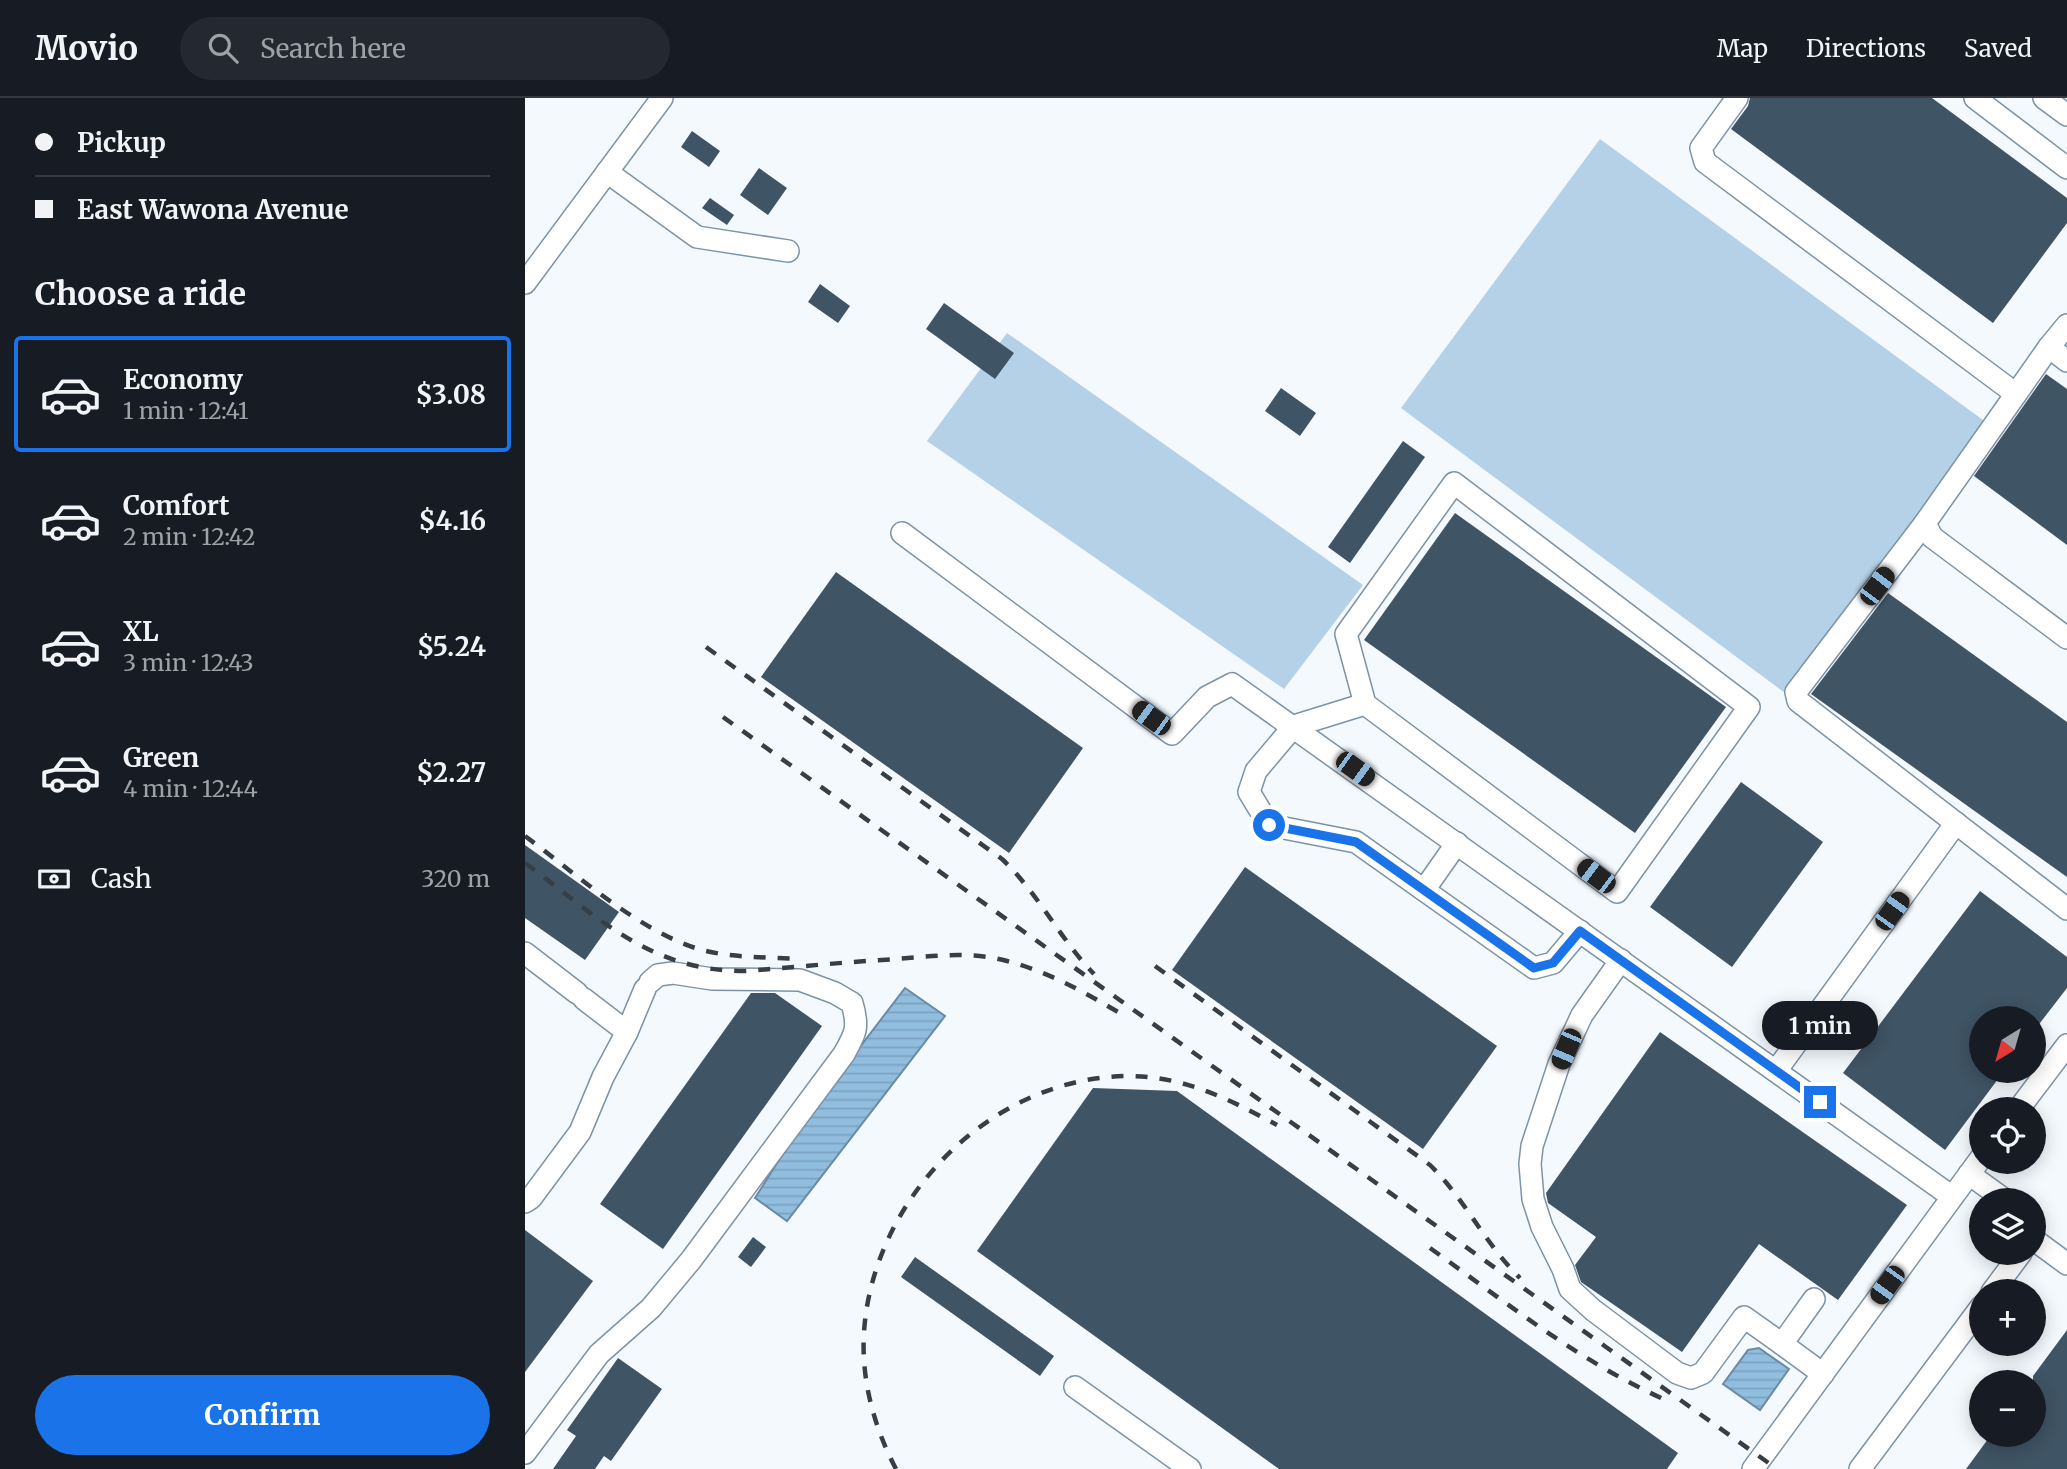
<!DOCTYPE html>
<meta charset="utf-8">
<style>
:root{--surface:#171b24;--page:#242831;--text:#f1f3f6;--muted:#9ea1a6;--line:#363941;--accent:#1a73e8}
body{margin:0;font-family:Merriweather,serif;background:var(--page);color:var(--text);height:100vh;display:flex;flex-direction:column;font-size:26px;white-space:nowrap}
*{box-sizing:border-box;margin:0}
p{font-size:23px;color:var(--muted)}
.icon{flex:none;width:38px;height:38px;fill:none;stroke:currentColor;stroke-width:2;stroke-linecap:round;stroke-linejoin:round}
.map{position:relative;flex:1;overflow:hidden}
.panel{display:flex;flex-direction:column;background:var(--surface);width:525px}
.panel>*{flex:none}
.guide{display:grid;align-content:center;height:154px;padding:0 35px;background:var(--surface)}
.needle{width:46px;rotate:217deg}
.fabs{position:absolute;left:1444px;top:908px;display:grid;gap:14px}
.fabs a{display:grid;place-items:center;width:77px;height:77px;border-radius:50%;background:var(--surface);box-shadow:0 4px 18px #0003;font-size:35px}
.end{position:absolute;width:32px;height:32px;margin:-16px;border:9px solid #1a73e8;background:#fff;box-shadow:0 0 0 4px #fff}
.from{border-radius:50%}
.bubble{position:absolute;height:49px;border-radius:24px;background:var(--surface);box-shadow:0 4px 18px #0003;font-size:23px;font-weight:700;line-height:49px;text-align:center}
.car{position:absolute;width:21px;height:42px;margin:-21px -10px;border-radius:9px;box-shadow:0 0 5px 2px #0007;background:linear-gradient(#222 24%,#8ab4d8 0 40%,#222 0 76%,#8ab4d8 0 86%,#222 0)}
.guide b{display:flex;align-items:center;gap:24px;height:66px;font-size:26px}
.guide b+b{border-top:2px solid var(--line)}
.guide i{width:18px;height:18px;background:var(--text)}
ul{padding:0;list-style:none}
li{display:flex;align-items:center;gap:21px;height:116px;margin:0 14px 10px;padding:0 21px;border:4px solid transparent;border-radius:7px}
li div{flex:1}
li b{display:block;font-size:26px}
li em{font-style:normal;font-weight:700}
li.current{border-color:var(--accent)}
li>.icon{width:63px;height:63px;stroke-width:1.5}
h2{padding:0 35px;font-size:32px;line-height:84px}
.pay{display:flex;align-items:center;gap:18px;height:77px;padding:0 35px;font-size:26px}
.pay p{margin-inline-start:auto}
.primary-button{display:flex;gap:14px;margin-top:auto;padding:14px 35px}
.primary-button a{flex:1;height:80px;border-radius:42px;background:var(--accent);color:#fff;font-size:28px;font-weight:700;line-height:80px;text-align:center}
header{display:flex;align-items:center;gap:42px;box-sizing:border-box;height:98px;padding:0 35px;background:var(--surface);border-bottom:2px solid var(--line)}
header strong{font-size:33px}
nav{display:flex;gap:38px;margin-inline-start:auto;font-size:24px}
.search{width:490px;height:63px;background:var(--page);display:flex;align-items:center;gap:18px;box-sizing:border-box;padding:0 24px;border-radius:38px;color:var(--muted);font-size:26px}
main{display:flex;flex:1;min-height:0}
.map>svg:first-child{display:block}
</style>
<header>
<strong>Movio</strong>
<div class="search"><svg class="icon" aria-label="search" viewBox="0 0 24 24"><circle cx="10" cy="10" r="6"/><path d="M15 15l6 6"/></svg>Search here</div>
<nav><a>Map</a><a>Directions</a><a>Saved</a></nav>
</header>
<main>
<section class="panel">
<div class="guide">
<b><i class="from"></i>Pickup</b>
<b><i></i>East Wawona Avenue</b>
</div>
<h2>Choose a ride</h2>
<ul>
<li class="current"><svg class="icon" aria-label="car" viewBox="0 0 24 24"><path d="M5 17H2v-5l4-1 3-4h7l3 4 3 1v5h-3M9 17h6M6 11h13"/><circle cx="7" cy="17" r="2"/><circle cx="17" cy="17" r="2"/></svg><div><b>Economy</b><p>1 min · 12:41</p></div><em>$3.08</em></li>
<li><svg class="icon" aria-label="car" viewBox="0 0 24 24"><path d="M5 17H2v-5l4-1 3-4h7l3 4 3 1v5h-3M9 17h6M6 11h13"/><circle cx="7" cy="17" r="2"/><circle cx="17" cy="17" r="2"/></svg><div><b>Comfort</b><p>2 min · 12:42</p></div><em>$4.16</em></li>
<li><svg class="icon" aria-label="car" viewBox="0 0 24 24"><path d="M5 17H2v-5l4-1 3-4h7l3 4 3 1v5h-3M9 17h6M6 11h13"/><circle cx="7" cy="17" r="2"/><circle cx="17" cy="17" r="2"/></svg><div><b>XL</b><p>3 min · 12:43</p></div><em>$5.24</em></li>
<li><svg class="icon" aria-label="car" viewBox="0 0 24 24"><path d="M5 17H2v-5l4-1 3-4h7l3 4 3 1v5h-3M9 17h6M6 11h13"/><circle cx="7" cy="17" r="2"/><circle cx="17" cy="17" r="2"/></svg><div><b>Green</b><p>4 min · 12:44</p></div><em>$2.27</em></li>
</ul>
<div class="pay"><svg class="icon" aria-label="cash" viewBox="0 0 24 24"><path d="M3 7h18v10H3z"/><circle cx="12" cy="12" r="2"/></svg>Cash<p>320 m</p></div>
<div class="primary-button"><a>Confirm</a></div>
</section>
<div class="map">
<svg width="1542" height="1371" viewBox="0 0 1542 1371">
<defs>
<pattern id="water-rules" width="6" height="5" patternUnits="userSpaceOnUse" patternTransform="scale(1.75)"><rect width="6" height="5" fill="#91bddf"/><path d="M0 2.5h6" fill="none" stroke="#7ca2bf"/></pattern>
</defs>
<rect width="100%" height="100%" fill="#f4f9fd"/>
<!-- green -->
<g fill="#b5d1e7">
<path d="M1075,41L1462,325L1260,595L876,310Z"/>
<path d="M482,235L838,487L759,591L402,343Z"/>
</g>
<!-- water -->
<g fill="url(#water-rules)" stroke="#698ba5" stroke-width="2">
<path d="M380,890L420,918L262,1123L230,1100L280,1021Z"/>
<path d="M1234,1250L1264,1271L1235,1312L1198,1286L1223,1252Z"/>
</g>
<!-- building -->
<g fill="#3f5464">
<path d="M1225,0H1407L1542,100V125L1468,225L1206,31L1223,8Z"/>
<path d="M167,33L195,53L184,69L156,49Z"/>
<path d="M234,70L262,90L243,117L215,97Z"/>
<path d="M185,100L209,117L202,127L177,110Z"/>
<path d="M295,186L325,208L313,225L283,204Z"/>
<path d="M419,205L489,255L470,281L401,231Z"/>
<path d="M1521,276L1542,291V447L1449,378Z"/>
<path d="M756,290L791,315L775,338L740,313Z"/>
<path d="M878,343L900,359L825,465L803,449Z"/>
<path d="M930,415L1201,609L1110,735L839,542Z"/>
<path d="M311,474L558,650L484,755L236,579Z"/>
<path d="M1363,495L1542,624V779L1286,596Z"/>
<path d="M1216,684L1298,744L1207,869L1125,809Z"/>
<path d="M0,747L94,814L60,862L0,820Z"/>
<path d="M720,769L972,948L898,1051L647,872Z"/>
<path d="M1455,793L1542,859V890L1508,934V920H1456V973H1479L1420,1052L1318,975Z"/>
<path d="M226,895H250L297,928L138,1151L75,1106Z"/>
<path d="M1135,934L1382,1107L1313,1202L1234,1146L1157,1254L1056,1184L1050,1167L1071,1139L1023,1105L1021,1095Z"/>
<path d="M568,990L652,993L1153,1355L1142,1371H754L452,1153Z"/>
<path d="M0,1132L68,1183L0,1274Z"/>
<path d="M228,1139L241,1149L226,1169L213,1159Z"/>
<path d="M390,1159L529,1258L515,1278L376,1179Z"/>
<path d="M1542,1232V1371H1441L1466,1337H1508V1278Z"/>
<path d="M93,1260L137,1291L86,1363L79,1358L70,1371H28L51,1338L42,1332Z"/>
</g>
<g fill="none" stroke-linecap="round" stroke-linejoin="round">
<defs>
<g id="minor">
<path d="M1212,0L1176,50L1180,64L1491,296L1400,425L1407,439L1542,540"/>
<path d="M1450,0L1542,70"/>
<path d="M1519,0L1542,17"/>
<path d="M82,74L172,139L263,153"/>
<path d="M0,185L137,0"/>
<path d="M1542,227L1524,249L1542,263"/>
<path d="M1491,296L1524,249"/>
<path d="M1400,425L1271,594L1273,603L1542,811"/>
<path d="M377,435L647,636L682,599L707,586L1426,1098"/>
<path d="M840,606L821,536L929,385L1224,609L1092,794L840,606L769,628L731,673L724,694L744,727L831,744L1009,870L1028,865L1055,833"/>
<path d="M899,792L932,745"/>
<path d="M0,855L52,895"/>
<path d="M1096,862L1057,917L1034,966L1007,1048L1005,1066L1008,1101L1017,1129L1038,1171L1045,1191L1068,1212L1152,1275L1166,1280L1178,1275L1219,1219L1257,1246"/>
<path d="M102,934L120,891"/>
<path d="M1251,973L1431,725"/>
<path d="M1493,1012L1542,947"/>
<path d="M1444,1076L1480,1102"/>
<path d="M0,1104L6,1100L55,1034L78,979L102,934L59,901"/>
<path d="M1508,1141L1542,1166"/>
<path d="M1467,1194L1496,1155"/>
<path d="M1289,1201L1257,1246L1298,1276"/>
<path d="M550,1289L665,1371"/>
<path d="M0,1355L74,1256L126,1210L166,1162L319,956C331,935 334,929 327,905L310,895L275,882L187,881L148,875L133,877L125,884"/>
<path d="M1228,1371L1456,1060"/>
<path d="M1335,1371L1456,1209"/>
</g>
</defs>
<!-- minor casing -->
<use href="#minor" stroke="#7c93a6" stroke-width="24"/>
<!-- minor -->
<use href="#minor" stroke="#fff" stroke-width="21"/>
<!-- rail -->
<g stroke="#373f46" stroke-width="4.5" stroke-dasharray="12 12" stroke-linecap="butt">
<path d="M181,549L477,761C513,795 535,841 569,876"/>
<path d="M198,619L1252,1371"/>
<path d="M0,738C51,776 116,835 177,852C208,860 241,859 274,861"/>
<path d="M0,765C73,819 125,874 221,873C271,869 321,864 371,861C408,858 446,853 482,863C524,874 561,895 598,917"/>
<path d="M630,868L905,1067C940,1101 960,1146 995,1180"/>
<path d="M905,1150C982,1205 1056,1265 1143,1303"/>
<path d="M371,1371C349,1329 336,1282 339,1234C348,1099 467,979 603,978C659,978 704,1001 752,1027"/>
</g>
</g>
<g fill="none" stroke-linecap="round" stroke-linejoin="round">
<!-- route -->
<path stroke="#1a73e8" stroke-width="9" d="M744,727L831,744L1009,870L1028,865L1055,833L1295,1004"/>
</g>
</svg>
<div class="fabs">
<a><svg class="needle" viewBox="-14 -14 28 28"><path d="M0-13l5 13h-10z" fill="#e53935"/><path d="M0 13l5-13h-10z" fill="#9ea1a6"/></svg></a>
<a><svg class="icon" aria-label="locate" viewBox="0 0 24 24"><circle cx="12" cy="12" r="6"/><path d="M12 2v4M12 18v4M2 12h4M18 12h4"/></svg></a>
<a><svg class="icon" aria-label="layers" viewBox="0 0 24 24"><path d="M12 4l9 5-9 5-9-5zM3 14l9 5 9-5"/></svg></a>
<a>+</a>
<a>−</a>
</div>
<i class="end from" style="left:744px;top:727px"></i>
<i class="end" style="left:1295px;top:1004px"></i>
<div class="bubble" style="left:1237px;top:903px;width:116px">1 min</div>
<i class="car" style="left:1352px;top:488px;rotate:37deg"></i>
<i class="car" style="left:626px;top:620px;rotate:306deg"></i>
<i class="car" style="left:830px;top:671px;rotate:126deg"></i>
<i class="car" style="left:1071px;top:778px;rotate:307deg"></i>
<i class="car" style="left:1367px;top:813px;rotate:36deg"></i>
<i class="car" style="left:1041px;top:951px;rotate:203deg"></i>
<i class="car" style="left:1362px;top:1187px;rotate:216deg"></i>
</div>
</main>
